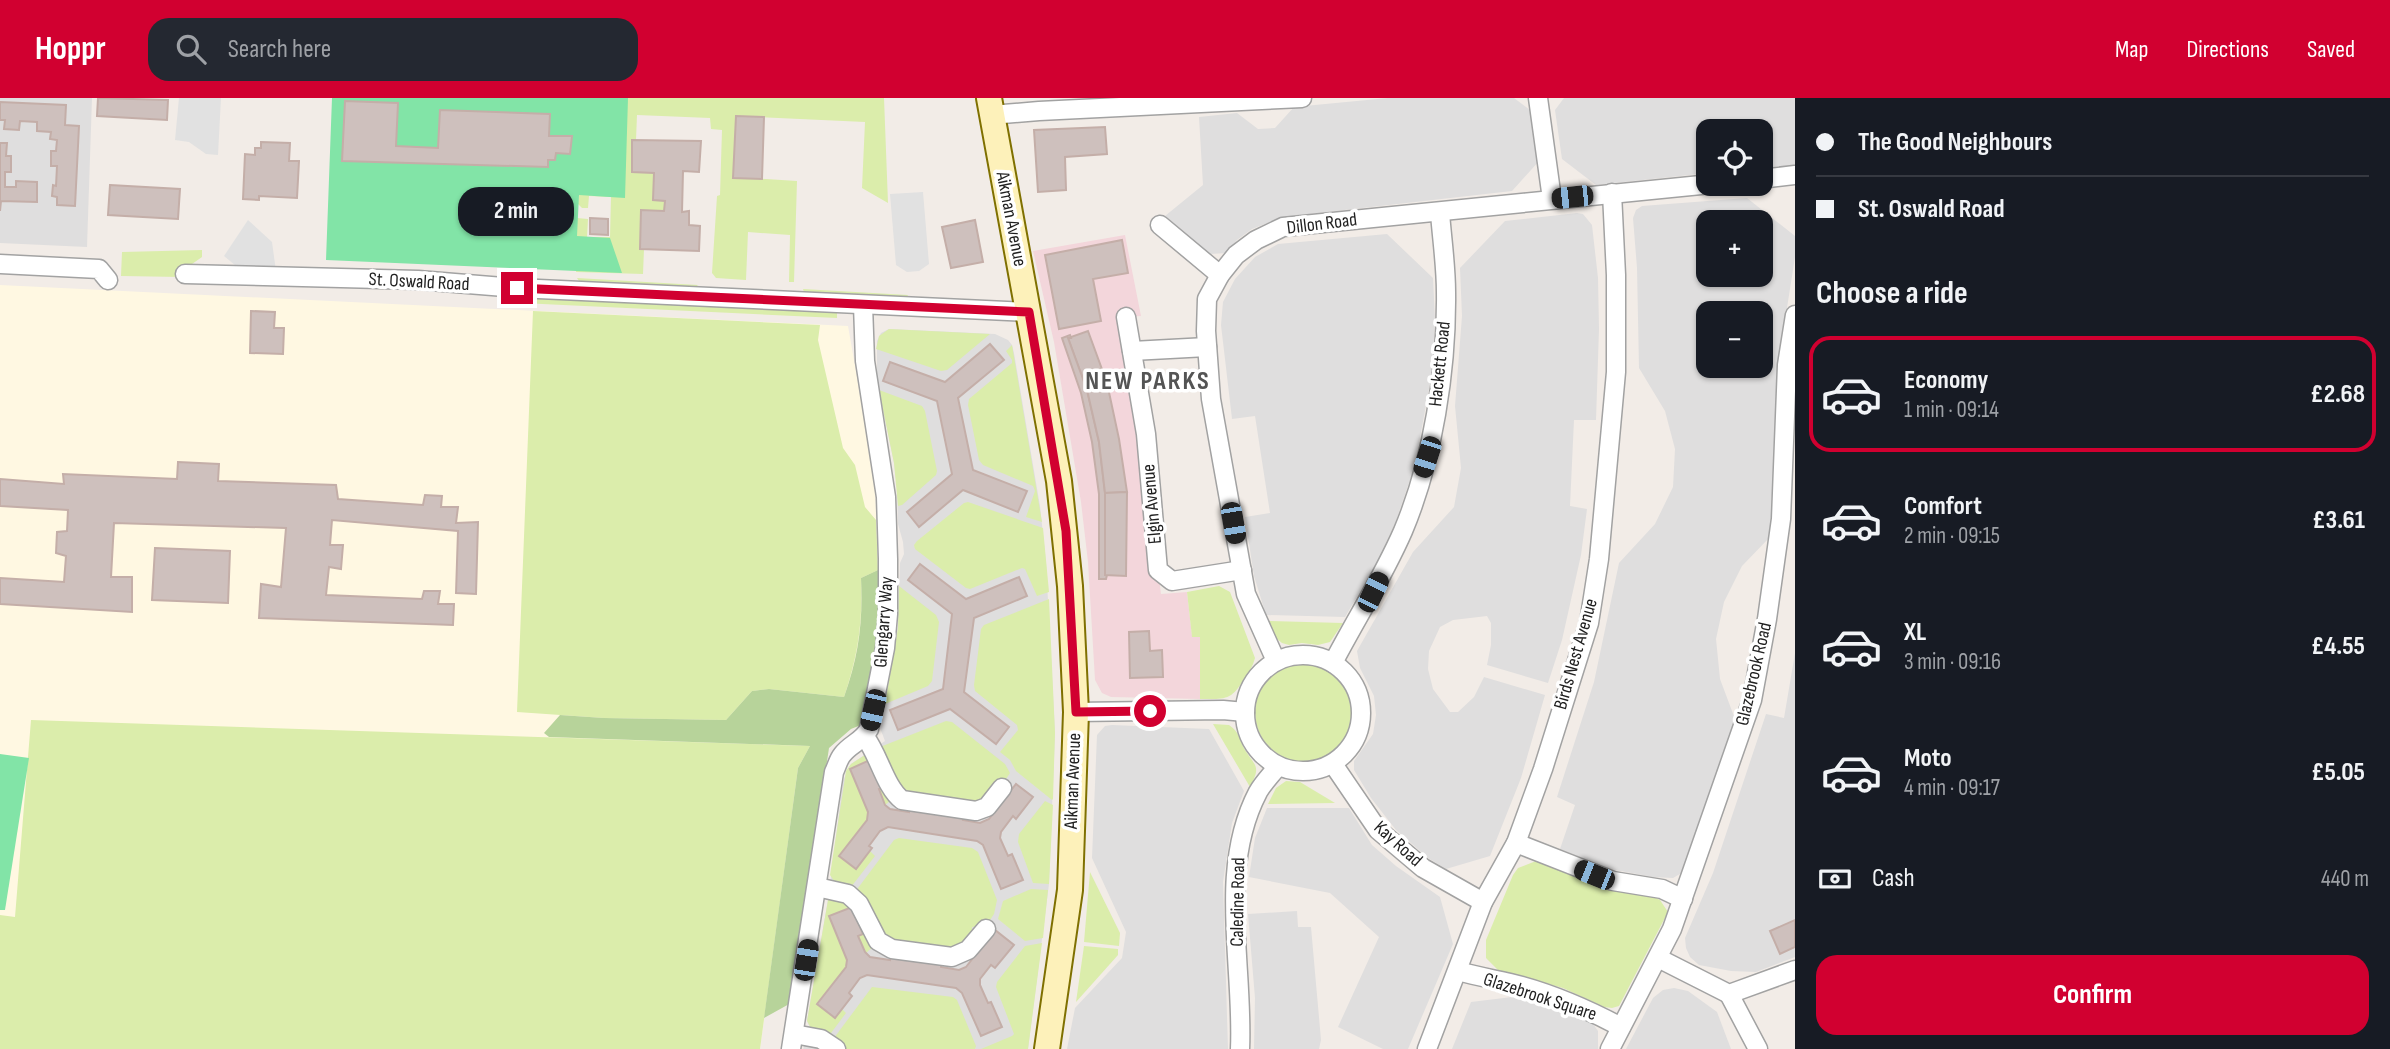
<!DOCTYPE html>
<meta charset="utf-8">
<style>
:root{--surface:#171b24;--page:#242831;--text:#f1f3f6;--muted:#9ea1a6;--line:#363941;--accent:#d10030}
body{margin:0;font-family:"Sofia Sans Condensed",sans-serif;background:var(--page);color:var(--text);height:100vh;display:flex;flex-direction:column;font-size:26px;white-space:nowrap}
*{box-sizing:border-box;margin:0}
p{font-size:23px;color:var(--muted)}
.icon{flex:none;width:38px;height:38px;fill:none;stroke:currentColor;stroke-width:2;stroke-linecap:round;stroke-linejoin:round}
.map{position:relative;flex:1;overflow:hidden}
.panel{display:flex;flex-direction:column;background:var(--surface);width:595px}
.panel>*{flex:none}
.banner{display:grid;align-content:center;height:154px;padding:0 21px;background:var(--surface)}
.controls{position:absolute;left:1696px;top:21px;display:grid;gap:14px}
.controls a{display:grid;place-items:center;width:77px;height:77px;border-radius:14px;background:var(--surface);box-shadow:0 2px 5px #0004;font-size:35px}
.end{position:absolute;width:32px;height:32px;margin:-16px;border:9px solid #d10030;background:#fff;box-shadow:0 0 0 4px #fff}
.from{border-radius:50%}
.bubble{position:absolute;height:49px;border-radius:21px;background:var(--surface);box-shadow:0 2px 5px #0004;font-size:23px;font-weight:700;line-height:49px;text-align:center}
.car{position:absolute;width:21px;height:42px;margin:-21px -10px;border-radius:9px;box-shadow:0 0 5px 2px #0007;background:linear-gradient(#222 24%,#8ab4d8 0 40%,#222 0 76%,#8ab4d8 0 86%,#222 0)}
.banner b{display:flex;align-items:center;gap:24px;height:66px;font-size:26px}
.banner b+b{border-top:2px solid var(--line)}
.banner i{width:18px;height:18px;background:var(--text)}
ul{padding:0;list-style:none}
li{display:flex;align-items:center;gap:21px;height:116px;margin:0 14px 10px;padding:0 7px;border:4px solid transparent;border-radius:21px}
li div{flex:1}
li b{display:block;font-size:26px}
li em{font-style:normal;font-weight:700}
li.selected{border-color:var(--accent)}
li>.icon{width:63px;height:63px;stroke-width:1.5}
h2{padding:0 21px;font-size:32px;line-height:84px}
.pay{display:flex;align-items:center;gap:18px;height:77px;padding:0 21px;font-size:26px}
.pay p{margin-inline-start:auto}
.primary-button{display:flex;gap:14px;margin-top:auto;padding:14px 21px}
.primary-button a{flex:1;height:80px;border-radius:21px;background:var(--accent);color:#fff;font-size:28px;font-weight:700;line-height:80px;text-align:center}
header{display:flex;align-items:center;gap:42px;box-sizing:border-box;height:98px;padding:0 35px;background:var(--accent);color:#fff}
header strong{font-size:33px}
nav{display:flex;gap:38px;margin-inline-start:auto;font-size:24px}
.search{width:490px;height:63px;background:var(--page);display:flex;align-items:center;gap:18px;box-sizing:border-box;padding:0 24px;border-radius:21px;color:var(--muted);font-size:26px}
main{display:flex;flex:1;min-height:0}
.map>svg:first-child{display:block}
</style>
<header>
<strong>Hoppr</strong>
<div class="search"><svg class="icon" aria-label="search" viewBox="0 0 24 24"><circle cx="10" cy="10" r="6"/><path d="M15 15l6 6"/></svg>Search here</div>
<nav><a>Map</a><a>Directions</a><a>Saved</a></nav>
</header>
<main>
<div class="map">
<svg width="1795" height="951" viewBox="0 0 1795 951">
<rect width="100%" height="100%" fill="#f2ece7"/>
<!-- residential -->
<g fill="#dfdede" fill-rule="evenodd">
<path d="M0,0H92L87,149L0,145Z"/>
<path d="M1388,0H1514L1534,15L1540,62L1512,93L1283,119L1252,131L1237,142L1227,155L1210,156L1165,118L1203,87L1199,19L1237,15L1258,31L1275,30L1294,9Z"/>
<path d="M1564,0H1795V67L1761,70L1760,33H1708V75L1596,87L1562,61L1555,12Z"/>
<path d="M1747,100L1795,138V159L1778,267L1770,439L1742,468L1724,504L1716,541L1720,581L1735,621L1707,716L1685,773L1673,780L1653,779L1610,771L1560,751L1575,707L1557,699L1594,584L1619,465L1655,426L1673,389L1675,351L1665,313L1639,270L1637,170L1633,120L1636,112L1642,108ZM1708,124H1760V177H1708ZM1708,215H1760V268H1708Z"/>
<path d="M1577,115L1583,116L1592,127L1598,180L1599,231L1596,322H1574L1570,408L1587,411L1581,457L1562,542L1548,585L1487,567L1491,547V525L1487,518L1453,522L1440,529L1429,553L1428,571L1433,591L1450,614H1458L1474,599L1484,579L1545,597L1521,680L1490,758L1446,771L1428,760L1396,732L1371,700L1354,672V663L1373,636L1376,617L1374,598L1360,570L1357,553L1413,454L1454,409L1461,370L1455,308L1462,218L1460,170L1505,123Z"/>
<path d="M1387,136L1433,180L1435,222L1433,269L1415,367L1396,423L1376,467L1345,519L1266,517L1254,478L1245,419L1270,415L1255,318L1232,321L1221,227L1223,204L1235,181L1255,159L1278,146Z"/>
<path d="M889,231L995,236L1008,242L1012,247L1014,255L1040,408L1046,465L1055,635L1049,786L1028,951H803L811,932L807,923L828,802L843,683L851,666L885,643L880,630L891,579L898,530L900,465L904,456L903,444L898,426L897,390L894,365L877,281V243L881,235Z"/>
<path d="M1795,555V859L1756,874L1731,873L1699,867L1690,859L1686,850L1685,840L1713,775L1766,616L1784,620Z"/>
<path d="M1112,627L1209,631L1244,693L1232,725L1223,784L1228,951H1067L1075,910L1122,860L1126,834L1092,760L1097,637L1105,628Z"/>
<path d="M1267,710H1349L1372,747L1396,768L1440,799L1453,846L1408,951H1383L1338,929L1379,839L1330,795L1249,779L1255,740Z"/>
<path d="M1297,813L1298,829H1311L1321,942L1319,951H1254L1255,900L1248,816Z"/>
<path d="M1674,890L1688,893L1717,914L1731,951H1626L1653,900L1663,892Z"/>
<path d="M1512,899L1579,919L1593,926L1598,933V951H1452L1471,904Z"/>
</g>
<!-- commercial -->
<path fill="#f3d6db" d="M1125,137L1141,218L1127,219L1161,496L1187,494L1192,538L1200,539V601L1111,599L1102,595L1095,582L1088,464L1081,404L1054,244L1033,153Z"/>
<!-- education -->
<path fill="#fff8e2" d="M0,187L848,228L875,382L879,532L861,627L810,648L798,670L760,951H0Z"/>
<!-- grass -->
<g fill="#dbedab">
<path d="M587,0H884L888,105L862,90L865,24L736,18L734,79L797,83L794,184H789L790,137L748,134L746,182L716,180L712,175L717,98L720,97L722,32L711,31L710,20L637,17L636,42L632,43V74L654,75L665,103L664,113L641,112L640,150L644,151L643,176L576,174L577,120L588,121L587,139H610L611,99L589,98L588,110H582L578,106Z"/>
<path d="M202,152V159L192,166H182L181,179L121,178L122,154Z"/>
<path d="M577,180L698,187L690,194L583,189Z"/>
<path d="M803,191L908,197L904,204L806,200Z"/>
<path d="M521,197L837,213V220L521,205Z"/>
<path d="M533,213L820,227L818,242L843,350L855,367L865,409L876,422L878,472L861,480C863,523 858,558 844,599L769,591L752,593L726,622L604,620L517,614Z"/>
<path d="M889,231L990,236L947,272L941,273L876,251L879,238Z"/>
<path d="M1012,247L1042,424L1026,419L1035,393L1033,388L983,367L979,362L968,307L969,301L1012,265V262L1006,253Z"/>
<path d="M879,292L922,308L925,313L937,373L936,377L902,407L898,408L894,365Z"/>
<path d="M968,404L1043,430L1049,494L1037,498L1025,471L1022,470L970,491L966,490L915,451L914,447L917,443L964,405Z"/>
<path d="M899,488L936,517L939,524L932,583L928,588L885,606L898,530Z"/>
<path d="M1219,488L1230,494L1255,560C1253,568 1249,574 1244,581C1231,603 1225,601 1200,601V539H1192L1187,494Z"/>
<path d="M1049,501L1055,635L1053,701L1052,702L1016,673L1010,662L1000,654L1018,632L1017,627L975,593L974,587L981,531L984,527Z"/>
<path d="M1268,523L1343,525L1330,544L1318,547L1302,545L1289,547L1282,545L1276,540Z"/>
<circle cx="1305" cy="614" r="50"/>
<path d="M31,622L810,648L798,670L760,951H0V817L15,819Z"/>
<path d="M946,623L952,624L1005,666L1010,675L1004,684L994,685L995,696L986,706L912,698L900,691L880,649Z"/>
<path d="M1213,626L1229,627C1240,634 1239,642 1245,652C1256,669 1261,668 1250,689Z"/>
<path d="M868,655L874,659L894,700L885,707L879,691L884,689L872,661L850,671L868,714L867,722L840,758L856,771L870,753L875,758L851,789L836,786L830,777L846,673L851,666Z"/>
<path d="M1286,683L1300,684L1335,705L1268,706L1276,690Z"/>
<path d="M1045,703L1053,707L1049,786L1033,785L1018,744L1019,736Z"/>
<path d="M899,740L972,750L978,754L997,802L994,816L986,828L972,829L973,841L951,854L886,844L855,794L894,742Z"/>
<path d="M1536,763L1595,786L1652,798L1660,802L1668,814L1619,908L1612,910L1604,909L1563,890L1498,872L1486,860V842L1513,777L1518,770Z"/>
<path d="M1090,774L1120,835L1119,848L1084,844Z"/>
<path d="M1031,791L1048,792L1043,840L1025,843L998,821L1003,803Z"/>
<path d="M835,797C862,802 859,830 875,847L866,855L865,854L858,838L863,836L852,809L829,818L847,862L846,869L817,906L834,920L842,911L846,915L831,935L827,936L812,932L807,923L828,802Z"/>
<path d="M1042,845L1028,951H981L1012,938L1014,936L996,889L997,884L1025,848Z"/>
<path d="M1084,848L1118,851V857L1076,904Z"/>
<path d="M872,889L953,899L957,902L976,948L975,951H843L834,940Z"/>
</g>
<!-- forest -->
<path fill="#b7d39a" d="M878,472L879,532L861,627L851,631L829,650L791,905L764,920L798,670L810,648L549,639L544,635L560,617L604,620L726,622L752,593L769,591L844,599C859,557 863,524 861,480Z"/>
<!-- pitch -->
<g fill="#82e4a7">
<path d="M332,0H628L625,100L579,97L577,138L610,140L622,175L326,162Z"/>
<path d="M0,656L29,660L5,812H0Z"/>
</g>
<!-- parking -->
<g fill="#e1e1e1">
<path d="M179,0H221L218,57L206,56L189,44L175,42Z"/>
<path d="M923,94L929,166L919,173L907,174L896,167L890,96Z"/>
<path d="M248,122L272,144L276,173L241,172L224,158Z"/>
</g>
<!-- building -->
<g fill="#cec0bd" stroke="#c4aea8" stroke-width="2">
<path d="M98,0L168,2L167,22L97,18Z"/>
<path d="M345,3L398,5L396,48L438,50L440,12L550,16L549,38H572L570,56L556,55L555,62H548V69L342,63Z"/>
<path d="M0,4L66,7L65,27L79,28L75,108L57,107V99L52,98L53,87L56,88L57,68H51V53H56L57,42L50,41L51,34L37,33V24L20,23L19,32L4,31L5,22H0Z"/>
<path d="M736,18L764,19L762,81L733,80Z"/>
<path d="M1105,29L1107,56L1065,59L1066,92L1038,94L1034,32Z"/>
<path d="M632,42L701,43L699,74L683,73L682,114L689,113V127L700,128L699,153L640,151L641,112L664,113L665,103L653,102L654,75L632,74Z"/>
<path d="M261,44L290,45L289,63H299L297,100L259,98V102L243,101L245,56L255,57V50H261Z"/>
<path d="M0,45H7L6,58H11V74H5V89H16V83L37,84V104L1,103L0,113Z"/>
<path d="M110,87L180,91L178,121L108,117Z"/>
<path d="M590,120L608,121V137L590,136Z"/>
<path d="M975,122L983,164L951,170L942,129Z"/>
<path d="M1122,142L1128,175L1093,181L1101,223L1059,231L1045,157Z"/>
<path d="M251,213L275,214L274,230H284L283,256L250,255Z"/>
<path d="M1088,233L1107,285L1087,292L1068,240Z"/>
<path d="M1070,237L1071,240H1068L1087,292L1099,344L1105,395V477H1107L1106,481H1099V396L1092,344L1081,295L1062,240Z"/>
<path d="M990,246L1004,262L958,300L973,372L1027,393L1018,414L963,392L919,429L907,414L952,376L937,303L883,283L890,264L945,284Z"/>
<path d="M1107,285L1119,341L1127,394L1105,395L1099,344L1087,292Z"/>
<path d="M178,364L219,366L218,383L336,387L338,401L423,407L425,397L442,398L441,409H458L456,425L478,424L476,496L456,495L458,433L332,422L330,447H343L341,471L329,469L326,497L422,501L424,493H440L438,506H454L453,527L259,520L261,486L281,489L286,430L114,425L111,479H132V514L0,506V480L64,484L66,458L56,455L57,434L67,433L68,412L0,408V381L64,386L63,376L177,381Z"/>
<path d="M1127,394L1126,478L1105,477V395Z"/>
<path d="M155,450L230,453L228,505L152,502Z"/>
<path d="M920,466L966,501L1019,479L1027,498L974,520L964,594L1009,629L996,646L950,611L898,632L890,612L943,591L952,516L908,482Z"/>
<path d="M1149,533L1150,553L1162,552L1163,579L1130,580L1129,534Z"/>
<path d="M872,661L884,689L879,691L885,707L890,711L909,714V709L964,718L963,722L980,725L989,721L1016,686L1033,699L1016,721L1013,718L1001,734L1000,740L1008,758L1012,756L1023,782L1001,791L983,747L977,743L888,729L880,733L869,748L872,750L856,771L839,758L867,722L868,714L850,671Z"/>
<path d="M852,809L863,836L858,838L865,854L870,859L890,862V858L941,865V869L959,872L966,869L995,832L1014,847L995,870L991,867L980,881V887L988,905L991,904L1002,929L981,938L962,895L956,890L867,877L860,880L849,895L852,898L835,920L817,906L846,869L847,862L829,818Z"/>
<path d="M1795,822V849L1780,856L1770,833Z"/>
</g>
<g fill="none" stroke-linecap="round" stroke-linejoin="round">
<defs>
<g id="street">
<path d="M1538,0L1552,101"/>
<path d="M991,17L1039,13L1302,0"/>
<path d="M1760,81L1795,77"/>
<path d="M1160,127L1220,177"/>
<path d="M0,166L99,171L108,182"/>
<path d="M185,176L418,182L517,190L1029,214"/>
<path d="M1126,219L1146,336L1158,472L1172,483L1242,472"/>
<path d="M1132,253L1207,249"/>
<circle cx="1303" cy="615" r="58"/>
<path d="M1276,563L1246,496L1211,301L1206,233L1207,201L1220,177L1236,157L1256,142L1283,129L1711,86"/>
<path d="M1333,565C1356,521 1383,479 1403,433C1433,362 1447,271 1446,194C1446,168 1442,141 1440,115"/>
<path d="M1076,614L1223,612L1245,614"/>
<path d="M865,639C879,657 885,689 902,702L976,713L987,709L1002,690"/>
<path d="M1333,666L1378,732L1423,770L1483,804"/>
<path d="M1516,745L1613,783L1662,791L1683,801"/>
<path d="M817,789L848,796L859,806L878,843L892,851L952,859L968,852L986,831"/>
<path d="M1658,860L1729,896L1795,872"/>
<path d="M1458,873C1476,878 1493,881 1510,885C1548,894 1587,911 1621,929"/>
<path d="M1729,896L1758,951"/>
<path d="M794,936L821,941L836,951"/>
<path d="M791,951L834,674C837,668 838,662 842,657C850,646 863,643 869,631L885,550L888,516V461L886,399L865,263L863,207"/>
<path d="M1240,951C1244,867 1217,772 1258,694C1263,685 1272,676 1278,668"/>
<path d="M1427,951L1483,804L1516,745L1543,671L1589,525L1599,461L1616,274V177L1612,95"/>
<path d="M1610,951L1672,831L1752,602L1767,521L1781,421L1787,267L1795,217"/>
</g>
<path id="secondary" d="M989,0L1059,383L1070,488L1076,614L1070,792L1047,951"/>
</defs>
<!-- street casing -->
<use href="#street" stroke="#a2a2a2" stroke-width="21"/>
<!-- secondary casing -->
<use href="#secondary" stroke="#7f7000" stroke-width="28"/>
<!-- street -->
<use href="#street" stroke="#fff" stroke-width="18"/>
<!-- secondary -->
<use href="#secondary" stroke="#fdf1ba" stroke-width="24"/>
</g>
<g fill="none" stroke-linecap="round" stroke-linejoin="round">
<!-- route -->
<path stroke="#d10030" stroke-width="9" d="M517,190L1029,214L1066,433L1076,614L1150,613"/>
</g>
<g text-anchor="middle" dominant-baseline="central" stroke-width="7" stroke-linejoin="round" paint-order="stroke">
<!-- street labels -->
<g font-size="19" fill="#212121" stroke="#fff">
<text transform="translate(1011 121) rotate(79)">Aikman Avenue</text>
<text transform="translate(1322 126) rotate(-7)">Dillon Road</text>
<text transform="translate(419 184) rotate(3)">St. Oswald Road</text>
<text transform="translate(1440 266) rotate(-84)">Hackett Road</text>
<text transform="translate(1152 406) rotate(-95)">Elgin Avenue</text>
<text transform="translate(884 524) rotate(-86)">Glengarry Way</text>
<text transform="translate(1576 556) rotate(-74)">Birds Nest Avenue</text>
<text transform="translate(1754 576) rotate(-77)">Glazebrook Road</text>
<text transform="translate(1073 683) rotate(-88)">Aikman Avenue</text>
<text transform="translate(1398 746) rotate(42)">Kay Road</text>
<text transform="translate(1238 804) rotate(-89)">Caledine Road</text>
<text transform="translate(1540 899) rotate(18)">Glazebrook Square</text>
</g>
<!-- district labels -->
<g font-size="26" font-weight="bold" letter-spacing="2" fill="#545454" stroke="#fff">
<text x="1148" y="283">NEW PARKS</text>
</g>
</g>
</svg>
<div class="controls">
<a><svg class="icon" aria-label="locate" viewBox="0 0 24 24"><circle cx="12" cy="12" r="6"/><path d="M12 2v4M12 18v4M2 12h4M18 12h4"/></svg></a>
<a>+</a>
<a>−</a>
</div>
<i class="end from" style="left:1150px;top:613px"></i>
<i class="end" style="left:517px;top:190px"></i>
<div class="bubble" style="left:458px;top:89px;width:116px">2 min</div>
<i class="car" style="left:1572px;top:99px;rotate:264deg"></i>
<i class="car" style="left:1427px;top:359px;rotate:198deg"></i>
<i class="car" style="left:1233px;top:425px;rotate:170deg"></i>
<i class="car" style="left:1373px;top:494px;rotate:26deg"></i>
<i class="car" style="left:873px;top:612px;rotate:193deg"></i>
<i class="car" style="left:1594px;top:777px;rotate:292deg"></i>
<i class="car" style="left:806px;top:862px;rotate:9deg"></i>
</div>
<section class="panel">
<div class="banner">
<b><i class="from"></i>The Good Neighbours</b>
<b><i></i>St. Oswald Road</b>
</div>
<h2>Choose a ride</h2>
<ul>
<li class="selected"><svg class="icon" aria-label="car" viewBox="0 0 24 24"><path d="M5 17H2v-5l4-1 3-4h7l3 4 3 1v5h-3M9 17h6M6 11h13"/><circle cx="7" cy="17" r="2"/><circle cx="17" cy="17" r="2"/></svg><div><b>Economy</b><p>1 min · 09:14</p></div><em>£2.68</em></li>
<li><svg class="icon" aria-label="car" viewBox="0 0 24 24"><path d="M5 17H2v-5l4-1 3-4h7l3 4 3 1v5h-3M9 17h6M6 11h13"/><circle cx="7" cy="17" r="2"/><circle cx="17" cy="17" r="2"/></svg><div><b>Comfort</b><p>2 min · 09:15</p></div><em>£3.61</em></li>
<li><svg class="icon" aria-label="car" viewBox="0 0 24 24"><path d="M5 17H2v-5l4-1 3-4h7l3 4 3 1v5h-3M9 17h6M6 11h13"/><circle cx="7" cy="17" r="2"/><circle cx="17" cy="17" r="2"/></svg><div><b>XL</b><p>3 min · 09:16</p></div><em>£4.55</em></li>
<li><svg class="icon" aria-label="car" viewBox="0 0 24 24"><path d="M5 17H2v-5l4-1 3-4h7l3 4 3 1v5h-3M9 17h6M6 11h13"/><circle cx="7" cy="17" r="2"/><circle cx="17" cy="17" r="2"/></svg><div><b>Moto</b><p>4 min · 09:17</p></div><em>£5.05</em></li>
</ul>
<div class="pay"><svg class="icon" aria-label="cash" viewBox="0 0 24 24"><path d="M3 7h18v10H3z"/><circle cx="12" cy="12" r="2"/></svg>Cash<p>440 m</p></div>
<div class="primary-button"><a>Confirm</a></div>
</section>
</main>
